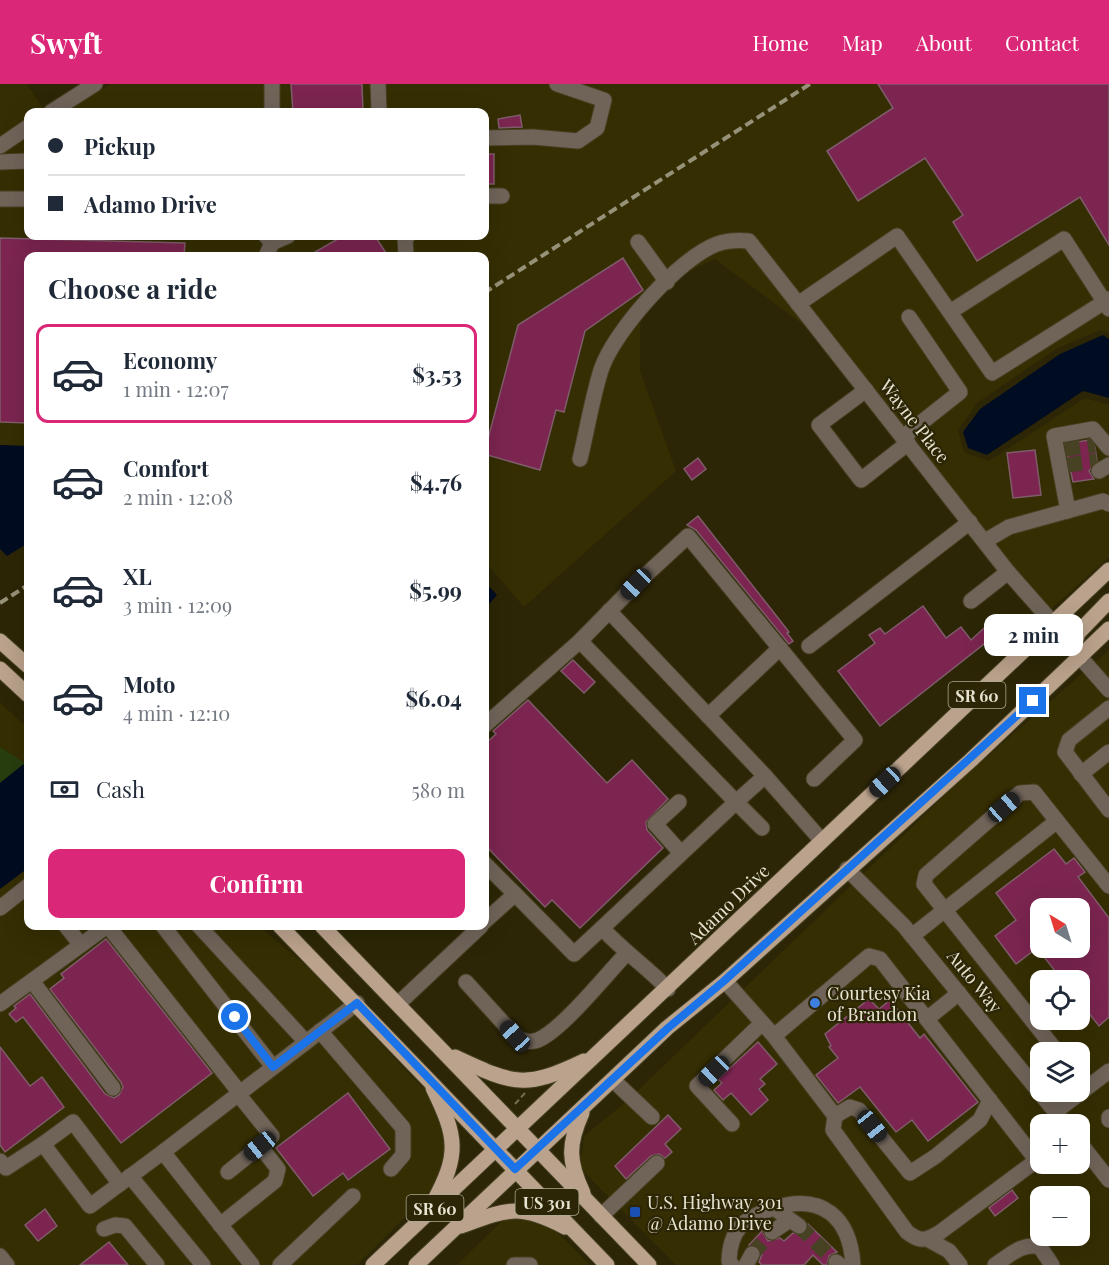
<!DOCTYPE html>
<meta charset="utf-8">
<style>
:root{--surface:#fff;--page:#f2f2f3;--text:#1f2937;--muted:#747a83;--line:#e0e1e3;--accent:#db2777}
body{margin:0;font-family:"Playfair Display",serif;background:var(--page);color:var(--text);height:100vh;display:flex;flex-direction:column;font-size:22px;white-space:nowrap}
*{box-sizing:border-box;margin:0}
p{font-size:20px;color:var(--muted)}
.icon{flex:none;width:33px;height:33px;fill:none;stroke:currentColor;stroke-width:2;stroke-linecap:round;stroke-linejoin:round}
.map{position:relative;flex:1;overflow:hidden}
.sheet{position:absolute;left:24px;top:168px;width:465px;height:678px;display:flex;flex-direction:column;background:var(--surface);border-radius:12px;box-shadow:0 6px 24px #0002}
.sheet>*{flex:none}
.hud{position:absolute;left:24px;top:24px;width:465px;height:132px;border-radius:12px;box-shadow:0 6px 24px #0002;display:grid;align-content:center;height:132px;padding:0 24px;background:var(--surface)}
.needle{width:39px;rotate:322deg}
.controls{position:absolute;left:1030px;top:814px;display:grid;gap:12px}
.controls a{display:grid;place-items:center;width:60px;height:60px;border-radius:12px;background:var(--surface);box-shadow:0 6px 24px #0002;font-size:30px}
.end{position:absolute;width:27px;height:27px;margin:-14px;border:8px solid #1a73e8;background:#fff;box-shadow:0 0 0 3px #fff}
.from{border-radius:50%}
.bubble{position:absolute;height:42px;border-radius:12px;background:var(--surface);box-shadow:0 6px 24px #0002;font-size:20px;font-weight:700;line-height:42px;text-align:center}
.car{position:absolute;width:18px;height:36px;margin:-18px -9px;border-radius:8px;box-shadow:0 0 4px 2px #0007;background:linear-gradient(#222 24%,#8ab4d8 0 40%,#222 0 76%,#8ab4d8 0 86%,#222 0)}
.hud b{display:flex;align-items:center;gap:21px;height:57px;font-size:22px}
.hud b+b{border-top:2px solid var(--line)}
.hud i{width:15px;height:15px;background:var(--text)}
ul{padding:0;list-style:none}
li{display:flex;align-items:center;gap:18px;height:99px;margin:0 12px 9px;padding:0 12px;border:3px solid transparent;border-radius:12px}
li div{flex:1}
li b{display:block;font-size:22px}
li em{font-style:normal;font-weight:700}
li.selected{border-color:var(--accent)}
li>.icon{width:54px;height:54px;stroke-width:1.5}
h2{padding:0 24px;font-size:27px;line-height:72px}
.pay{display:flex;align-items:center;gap:15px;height:66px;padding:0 24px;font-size:22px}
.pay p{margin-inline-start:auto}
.primary-button{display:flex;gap:12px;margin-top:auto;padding:12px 24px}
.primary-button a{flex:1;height:69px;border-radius:12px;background:var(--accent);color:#fff;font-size:24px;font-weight:700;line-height:69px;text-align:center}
header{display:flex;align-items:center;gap:36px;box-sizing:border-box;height:84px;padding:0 30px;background:var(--accent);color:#fff}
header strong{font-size:28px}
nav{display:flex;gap:33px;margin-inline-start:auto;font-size:21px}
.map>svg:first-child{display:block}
</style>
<header>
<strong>Swyft</strong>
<nav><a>Home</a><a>Map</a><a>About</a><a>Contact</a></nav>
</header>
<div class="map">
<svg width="1109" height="1181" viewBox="0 0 1109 1181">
<rect width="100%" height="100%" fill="#2c2606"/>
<!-- built -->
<g fill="#352e03" fill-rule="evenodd">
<path d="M0,0H27L43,25L38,28H28V34L0,53Z"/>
<path d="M111,0H1109V248L1100,246L1056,265L977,319L958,346L964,368L989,377L1085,314L1109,321V473L1050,526L1013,484L749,148L739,155L809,245L715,175L685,189L645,225L640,241V287L676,387L524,523L485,478L484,172H28V362L0,361V70L28,52V152H484V28H66Z"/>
<path d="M1109,566V1181H676L580,1084L584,1052L627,1017L964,693ZM1041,825H1080V864H1041ZM1041,897H1080V936H1041ZM1041,969H1080V1008H1041ZM1041,1041H1080V1080H1041ZM1041,1113H1080V1152H1041Z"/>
<path d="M0,619L28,644V681L0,663Z"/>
<path d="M28,784V842H259L312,887L430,1012L442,1038L447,1069L432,1106L357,1181H0V805Z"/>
<path d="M522,1133L554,1145L590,1181H457L505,1134Z"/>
</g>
<!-- green -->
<path fill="#283e0e" d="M0,663L25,679L0,699Z"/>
<!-- water -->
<g fill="#000c21">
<path d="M1103,251L1109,255V314L1083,307L987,371L968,364L963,348L980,325L1060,270Z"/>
<path d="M0,361L28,362V459L7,472L0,465Z"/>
<path d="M485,498L497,511L485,525Z"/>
<path d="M25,679L28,681V784L0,805V699Z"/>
</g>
<!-- building -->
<g fill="#7b2550" stroke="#7f5c6a" stroke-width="1.5" fill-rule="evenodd">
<path d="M291,0H362L363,28H293Z"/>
<path d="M878,0H1109V161L1080,113L977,177L953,138L963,131L925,74L858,117L827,67L893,24Z"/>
<path d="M520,31L522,43L499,44L498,35Z"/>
<rect x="484" y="70" width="10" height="30"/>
<path d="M343,152H375L388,172H308Z"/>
<path d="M0,154L185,159L184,172H28V339L0,338Z"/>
<path d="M623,174L643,206L585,247L564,328L556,326L540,386L484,370L518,241Z"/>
<path d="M1089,356L1095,363L1097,377L1089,387L1094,395L1073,398L1065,360Z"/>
<path d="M1035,366L1041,411L1013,414L1007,369Z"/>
<path d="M698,374L706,385L692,396L684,385Z"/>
<path d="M698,432L789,548L787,549L793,557L789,560L696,446L687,441Z"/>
<path d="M923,522L946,554L961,543L971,556L995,534L1003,545L880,642L838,587L875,559L869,551L880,544L885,550Z"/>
<path d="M573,576L595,598L584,609L561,587Z"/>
<path d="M528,616L607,699L632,676L668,715L646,738L647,746L663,764L580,844L552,816L545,823L484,760V661L496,650L493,647Z"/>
<path d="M1054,765L1066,780L1074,774L1085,788L1078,793L1109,834V933L1099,942L1080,918V897H1063L1037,864L1016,880L995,852L1016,836L996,809ZM1041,825H1080V864H1038L1041,862Z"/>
<path d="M106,855L212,989L121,1059L23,933L16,938L9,930L16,924L14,922L30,910L105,1010L114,1014L119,1011L123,1003L121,998L50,905L64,894L61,890Z"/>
<path d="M869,915L879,925L890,916L920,954L924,950L978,1018L928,1057L912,1036L896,1048L860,1003L838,1019L816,991L838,974L829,963L831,962L825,950Z"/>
<path d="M758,958L777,980L760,995L765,1000L759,1005L768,1016L751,1031L731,1009L723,1016L714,1006L722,999L718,995Z"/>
<path d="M0,963L30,1002L42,993L64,1023L5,1068L0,1061Z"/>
<path d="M348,1009L390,1065L348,1096L343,1089L313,1112L276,1064Z"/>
<path d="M668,1031L681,1045L665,1060L672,1068L665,1074L659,1070L651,1072L626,1095L615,1082Z"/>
<path d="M1012,1106L1018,1114L995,1132L989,1124Z"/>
<path d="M45,1125L57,1142L38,1157L25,1141Z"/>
<path d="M808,1140L837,1168L829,1172L827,1181H823L813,1171L804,1181H762L759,1178L762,1170L760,1164L749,1161L762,1147L768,1157L780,1154L784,1157L793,1149L804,1151Z"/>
<path d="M109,1158L128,1181H80Z"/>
</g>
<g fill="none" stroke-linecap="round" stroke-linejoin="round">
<!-- minor-tunnel -->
<g stroke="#484224" stroke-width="15" stroke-dasharray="15 8" stroke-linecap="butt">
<path d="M1065,365L1095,361"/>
<path d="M1067,381L1097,377"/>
<path d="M799,1142L836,1178"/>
<path d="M752,1170L772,1148"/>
</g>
<defs>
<g id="minor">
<path d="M378,0L379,28"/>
<path d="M51,28L95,0"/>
<path d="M272,28V0"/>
<path d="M484,54L533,53L578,57L597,44L604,16L557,0"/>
<path d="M0,62L28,43"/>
<path d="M0,78L28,77"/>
<path d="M484,112H502"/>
<path d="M0,115H28"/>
<path d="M638,158L667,198"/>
<path d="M272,159L288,152"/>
<path d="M266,172L272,159L266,152"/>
<path d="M406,172L405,153L408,152"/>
<path d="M798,220L897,152L992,289L1109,215"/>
<path d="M950,228L1064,155L1109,225"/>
<path d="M866,306L819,341L861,396L908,359"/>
<path d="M903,353L960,308L909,233"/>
<path d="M580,375C587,346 592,315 601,286C614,247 679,174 717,160C728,156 737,156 749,157L1008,488L1053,539"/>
<path d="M1099,387L1109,381"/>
<path d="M1068,427L1054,352L1093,345L1109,364"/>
<path d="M985,457L1009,443L1103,417L1109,420"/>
<path d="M971,517L1008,488"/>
<path d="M609,527L765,692"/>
<path d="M580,557L736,718L765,692L822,757"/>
<path d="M809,562L970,438"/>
<path d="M1080,573L1109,606"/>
<path d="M1109,624L1069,656L1065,668L1109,726"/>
<path d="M708,632L780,564"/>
<path d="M484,642L580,557L636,500L688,452L855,656L814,695"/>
<path d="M1081,690L1109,668"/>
<path d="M679,718L655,740L681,769"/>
<path d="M1057,737L1034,708L1020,709L926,791L924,800L1058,969"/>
<path d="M484,779L515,810L484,838"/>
<path d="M847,785L904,842L1066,1041"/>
<path d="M515,810L574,870L602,844C624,868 646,882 668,905"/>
<path d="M0,824L28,802"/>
<path d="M108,842L240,1009"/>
<path d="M163,842L273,983"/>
<path d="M199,842L306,958"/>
<path d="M602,844L736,718L762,744"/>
<path d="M912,852L1057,737L1109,802"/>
<path d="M81,861L107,842"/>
<path d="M32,897L113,1004"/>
<path d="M725,897L774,952L835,1032L833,1046L907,1148C920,1158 925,1157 939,1149L1033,1079L1034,1073L880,875L869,872L774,952"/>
<path d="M466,898L515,952C521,957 531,959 538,956C563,945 605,892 626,870"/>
<path d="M399,919L481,842"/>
<path d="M0,920L81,861L66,842"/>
<path d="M928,934L959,909"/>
<path d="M320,947L403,1044V1071L391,1085"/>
<path d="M613,996L652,1033"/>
<path d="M1055,1028L1109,987"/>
<path d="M835,1032L850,1023L859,1026L910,1089L936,1072L980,1036L990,1016"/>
<path d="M1109,1033V1036"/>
<path d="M732,1040L697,1002L762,939"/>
<path d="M1080,1059L1109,1096"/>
<path d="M43,1060L73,1038L120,1100"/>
<path d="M0,1077L6,1084L43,1060L90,1122L163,1068"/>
<path d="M228,1088L260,1062"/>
<path d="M130,1092L203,1181"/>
<path d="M774,1124C822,1109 850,1133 853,1181"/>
<path d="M601,1132L657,1079"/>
<path d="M220,1141L275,1097L278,1085L260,1062L272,1052L238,1010"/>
<path d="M104,1145L115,1141L125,1142L157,1181"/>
<path d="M772,1148L790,1136"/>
<path d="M929,1156L949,1167L960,1181"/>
<path d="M0,1172L7,1181"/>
<path d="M836,1178L840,1181"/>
<path d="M252,1181L163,1068L357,919"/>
<path d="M280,1181L353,1112"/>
<path d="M514,1181H530"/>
<path d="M732,1181L729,1177C730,1145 744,1134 774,1124L799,1142"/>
<path d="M746,1181L752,1170"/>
<path d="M995,1181C1009,1172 1022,1158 1040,1163L1052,1181"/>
</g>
<g id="major">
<path d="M0,557L28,582"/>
<path d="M1080,573L1074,562L1078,549L1109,517"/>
<path d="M0,585L28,611"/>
<path d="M280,842L607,1181"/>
<path d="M322,842L649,1181"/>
<path d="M455,973C513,1000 524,1006 584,977"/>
<path d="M433,1004C457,1053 460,1070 433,1119"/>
<path d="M582,1029C568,1060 568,1077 583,1109"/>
<path d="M461,1142C508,1125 519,1119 565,1143"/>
<path d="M373,1181L1109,486"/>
<path d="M416,1181L667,944L725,897L971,676L1109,545"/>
</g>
</defs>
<!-- minor casing -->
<use href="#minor" stroke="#464122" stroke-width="17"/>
<!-- major casing -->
<use href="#major" stroke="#464122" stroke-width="17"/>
<!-- path -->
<path stroke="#736f54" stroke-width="2" stroke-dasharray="6 3" stroke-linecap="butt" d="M515,1020L525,1009"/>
<!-- minor -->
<use href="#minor" stroke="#706459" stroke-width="15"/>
<!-- major -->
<use href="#major" stroke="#baa28c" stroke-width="15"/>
<!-- rail -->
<g stroke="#969279" stroke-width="4" stroke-dasharray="9 4.5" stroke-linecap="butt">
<path d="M484,209L810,0"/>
<path d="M0,519L28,501"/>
</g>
</g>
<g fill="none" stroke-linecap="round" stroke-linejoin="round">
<!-- route -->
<path stroke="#1a73e8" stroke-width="8" d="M235,933L273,983L357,919L515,1085L668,944L724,897L1033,617"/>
</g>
<!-- markers -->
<circle fill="#3f7fe0" stroke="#2c2606" stroke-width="2" cx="815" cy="919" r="6"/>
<rect fill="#1a4fb4" stroke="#2c2606" stroke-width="2" x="629" y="1122" width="12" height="12" rx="3"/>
<g text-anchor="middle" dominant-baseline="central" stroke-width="4.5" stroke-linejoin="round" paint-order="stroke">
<!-- shield labels -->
<g fill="#2c2606" stroke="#aeab94" stroke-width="1.5">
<rect x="948.5" y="598" width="57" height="26" rx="4.5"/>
<rect x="515.5" y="1105" width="63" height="26" rx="4.5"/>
<rect x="406.5" y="1111" width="57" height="26" rx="4.5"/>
</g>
<g font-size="16" font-weight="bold" fill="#e6e4d1">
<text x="977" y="611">SR 60</text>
<text x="547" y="1118">US 301</text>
<text x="435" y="1124">SR 60</text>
</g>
<!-- street labels -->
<g font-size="18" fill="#e6e4d1" stroke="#2c2606">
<text transform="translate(915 337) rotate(52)">Wayne Place</text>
<text transform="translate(728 820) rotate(-44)">Adamo Drive</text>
<text transform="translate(975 897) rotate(51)">Auto Way</text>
</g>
<!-- poi labels -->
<g font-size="18" fill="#e6e4d1" stroke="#2c2606" text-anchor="start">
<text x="827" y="909">Courtesy Kia<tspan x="827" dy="21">of Brandon</tspan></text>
<text x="647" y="1118">U.S. Highway 301<tspan x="647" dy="21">@ Adamo Drive</tspan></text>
</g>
</g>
</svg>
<div class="controls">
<a><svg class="needle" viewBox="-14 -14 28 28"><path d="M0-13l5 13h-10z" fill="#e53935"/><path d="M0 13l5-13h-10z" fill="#747a83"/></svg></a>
<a><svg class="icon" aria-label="locate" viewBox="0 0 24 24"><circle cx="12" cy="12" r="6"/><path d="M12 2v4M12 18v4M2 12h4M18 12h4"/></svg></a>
<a><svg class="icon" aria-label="layers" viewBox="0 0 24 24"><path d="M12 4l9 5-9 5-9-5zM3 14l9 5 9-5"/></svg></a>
<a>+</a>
<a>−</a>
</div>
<i class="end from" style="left:235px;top:933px"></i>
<i class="end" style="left:1033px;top:617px"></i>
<div class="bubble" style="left:984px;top:530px;width:99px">2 min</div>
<i class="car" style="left:636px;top:500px;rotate:224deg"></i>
<i class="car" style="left:885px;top:698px;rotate:227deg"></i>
<i class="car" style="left:1004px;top:723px;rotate:49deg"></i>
<i class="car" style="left:515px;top:952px;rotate:318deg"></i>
<i class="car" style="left:714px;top:987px;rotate:226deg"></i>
<i class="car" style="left:872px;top:1042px;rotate:141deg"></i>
<i class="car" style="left:260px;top:1062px;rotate:231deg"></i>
<div class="hud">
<b><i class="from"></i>Pickup</b>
<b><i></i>Adamo Drive</b>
</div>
<section class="sheet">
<h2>Choose a ride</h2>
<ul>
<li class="selected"><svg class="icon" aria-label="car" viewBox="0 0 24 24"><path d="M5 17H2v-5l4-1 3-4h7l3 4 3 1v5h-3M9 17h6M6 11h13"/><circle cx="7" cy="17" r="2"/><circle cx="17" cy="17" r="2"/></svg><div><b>Economy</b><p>1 min · 12:07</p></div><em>$3.53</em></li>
<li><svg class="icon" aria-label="car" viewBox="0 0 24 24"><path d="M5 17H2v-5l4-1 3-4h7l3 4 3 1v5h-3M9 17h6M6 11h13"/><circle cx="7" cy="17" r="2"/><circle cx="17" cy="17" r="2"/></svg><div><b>Comfort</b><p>2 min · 12:08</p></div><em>$4.76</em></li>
<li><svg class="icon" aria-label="car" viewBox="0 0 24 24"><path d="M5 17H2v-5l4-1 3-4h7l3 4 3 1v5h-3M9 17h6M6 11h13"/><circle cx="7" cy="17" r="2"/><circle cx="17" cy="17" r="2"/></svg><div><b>XL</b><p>3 min · 12:09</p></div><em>$5.99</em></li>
<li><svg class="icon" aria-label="car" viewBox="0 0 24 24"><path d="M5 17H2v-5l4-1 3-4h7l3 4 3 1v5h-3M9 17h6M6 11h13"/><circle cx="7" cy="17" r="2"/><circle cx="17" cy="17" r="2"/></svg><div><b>Moto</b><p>4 min · 12:10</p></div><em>$6.04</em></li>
</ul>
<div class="pay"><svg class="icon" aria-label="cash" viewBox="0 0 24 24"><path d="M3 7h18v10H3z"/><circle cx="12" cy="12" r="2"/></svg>Cash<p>580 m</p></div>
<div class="primary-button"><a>Confirm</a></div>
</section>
</div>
